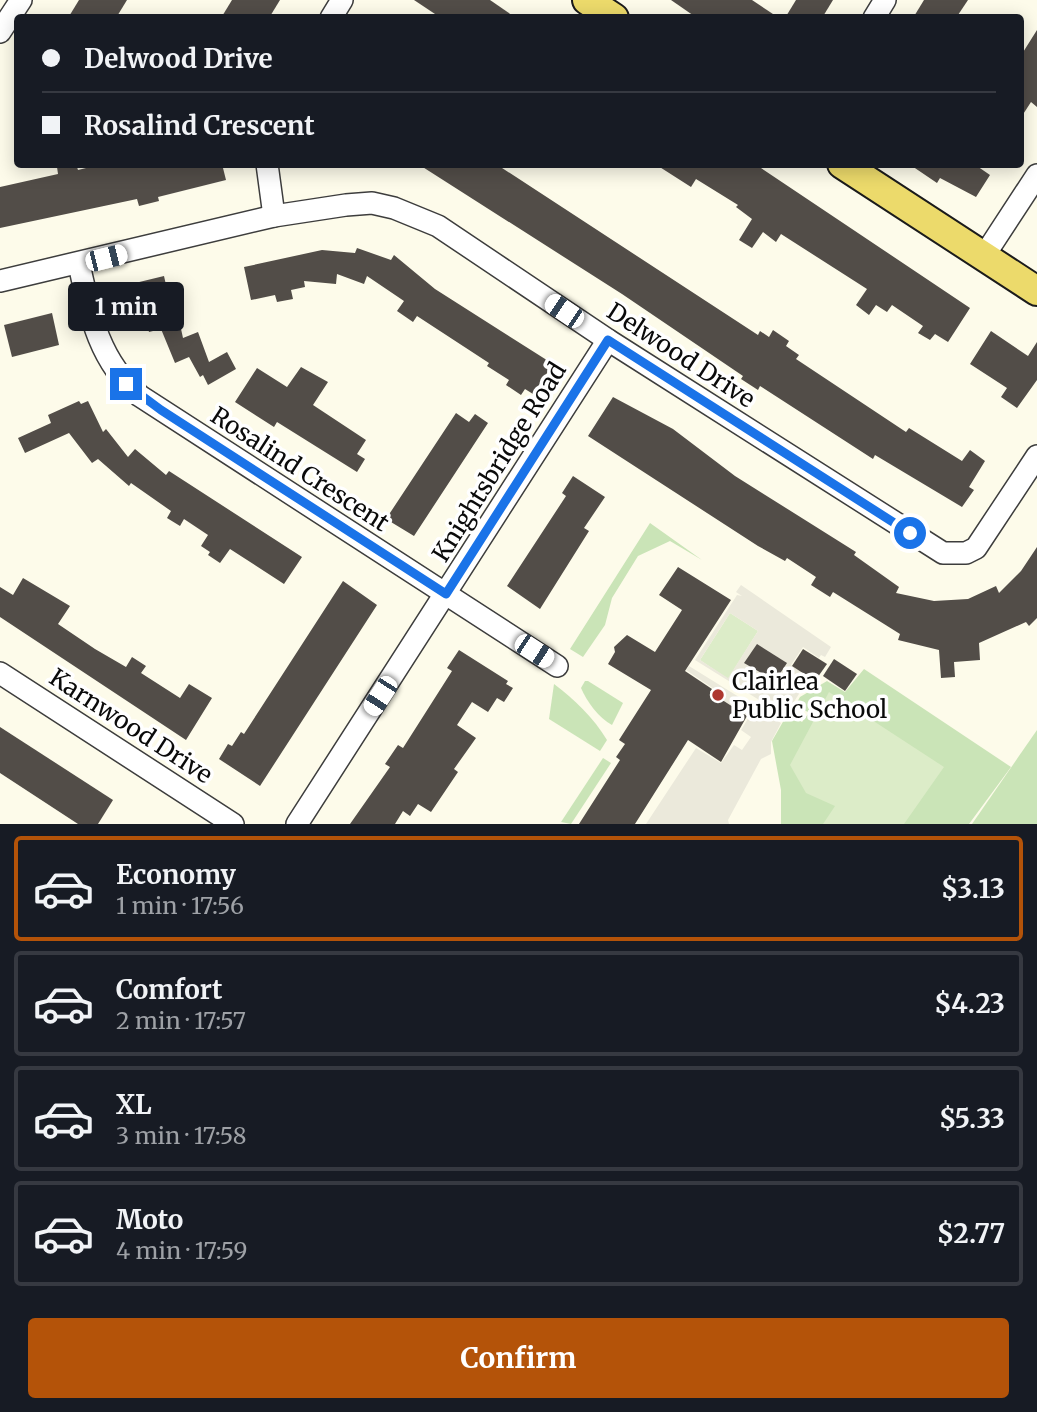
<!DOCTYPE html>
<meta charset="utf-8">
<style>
:root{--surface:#171b24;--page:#20242c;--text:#f1f3f6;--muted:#9ea1a6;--line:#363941;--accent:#b45309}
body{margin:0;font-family:Merriweather,serif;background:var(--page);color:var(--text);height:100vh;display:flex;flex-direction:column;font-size:26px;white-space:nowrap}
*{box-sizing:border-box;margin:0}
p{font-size:23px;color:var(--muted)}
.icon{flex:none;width:38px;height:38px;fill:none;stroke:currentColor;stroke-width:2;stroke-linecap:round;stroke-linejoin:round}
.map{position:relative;height:824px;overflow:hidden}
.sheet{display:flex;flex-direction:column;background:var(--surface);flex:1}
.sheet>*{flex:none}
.guide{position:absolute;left:14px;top:14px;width:1010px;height:154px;border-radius:7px;box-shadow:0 4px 18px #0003;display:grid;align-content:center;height:154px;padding:0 28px;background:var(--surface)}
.end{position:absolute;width:32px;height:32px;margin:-16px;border:9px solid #1a73e8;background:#fff;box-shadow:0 0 0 4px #fff}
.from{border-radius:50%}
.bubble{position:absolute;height:49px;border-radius:7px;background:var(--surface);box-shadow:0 4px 18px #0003;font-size:23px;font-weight:700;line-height:49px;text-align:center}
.car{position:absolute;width:21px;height:42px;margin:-21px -10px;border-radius:9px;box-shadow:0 0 5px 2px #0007;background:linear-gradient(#fff 24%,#345 0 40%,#fff 0 76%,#345 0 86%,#fff 0)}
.guide b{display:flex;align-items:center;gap:24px;height:66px;font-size:26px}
.guide b+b{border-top:2px solid var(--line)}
.guide i{width:18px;height:18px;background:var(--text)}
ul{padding:12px 0 0;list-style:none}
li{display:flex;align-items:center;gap:21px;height:105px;margin:0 14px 10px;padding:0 14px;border:4px solid var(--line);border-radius:7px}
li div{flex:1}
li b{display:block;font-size:26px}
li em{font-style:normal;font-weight:700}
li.selected{border-color:var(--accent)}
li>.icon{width:63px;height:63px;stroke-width:1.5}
.cta{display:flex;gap:14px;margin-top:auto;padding:14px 28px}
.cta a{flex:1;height:80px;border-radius:7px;background:var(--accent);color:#fff;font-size:28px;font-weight:700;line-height:80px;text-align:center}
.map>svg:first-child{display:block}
</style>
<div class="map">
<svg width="1037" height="824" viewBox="0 0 1037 824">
<rect width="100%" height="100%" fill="#fdfbea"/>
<!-- green -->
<g fill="#cae4b7">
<path d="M650,523L702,560L670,541L638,556L612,598L605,625L583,657L570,649Z"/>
<path d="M864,669L1011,767L969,824H781V790L772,741L788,713L802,722L809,713L796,704L800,697L827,681L845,692Z"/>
<path d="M585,681H588L623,703L612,725C599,718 587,702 581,688Z"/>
<path d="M554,684C575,700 593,717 607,740L600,751L549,719Z"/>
<path d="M1037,730V824H972Z"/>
<path d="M603,758L611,763L571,824L561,822Z"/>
</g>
<!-- pitch -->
<g fill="#dcecc8">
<path d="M730,613L758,631L728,679L700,660Z"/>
<path d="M829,692L944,767L904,824H823L835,806L806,793L790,765Z"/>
</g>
<!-- plaza -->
<g fill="#ebe9db" fill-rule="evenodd">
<path d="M741,585L831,647L825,657L821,655L819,658L803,647L791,665L809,678L785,716L695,660L737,595L742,596L736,592ZM730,613L758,631L728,678L700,660Z"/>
<path d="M689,666L781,723L771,742V754L761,759L728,820L729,824H646L696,748L721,763L734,745L742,750L751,737L741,730L749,717L711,693L714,689L686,670Z"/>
</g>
<!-- building -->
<g fill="#524d48">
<path d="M79,0H127L116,18H68Z"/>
<path d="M232,0H280L269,18H221Z"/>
<path d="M414,0H490L516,18H441Z"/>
<path d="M671,0H752L779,18H697Z"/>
<path d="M796,0H833L822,18H785Z"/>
<path d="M924,0H968L956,18H913Z"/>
<path d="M1037,30V107L1031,102L1020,119V57Z"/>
<path d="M76,164L78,170L102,164H222L226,180L158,197L159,201L139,206L137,199L0,228V187L58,174L57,167Z"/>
<path d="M418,164H496L758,335L760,331L769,337L773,330L789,341L786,346L799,355L796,359L906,432L909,428L962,461L970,450L985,461L969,487L974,490L962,507L875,455L873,459L760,386L758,390L741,379L743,376L622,294Z"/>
<path d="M655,164H755L970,308L948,342L935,334L930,340L918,333L923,326L892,305L887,312L876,305L869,315L856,305L867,289L781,234L776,242L763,232L752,248L739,240L752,219L736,207L738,205L696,179L691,187Z"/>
<path d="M909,164H974L990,175L976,197L940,178L937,183Z"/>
<path d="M357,248L391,260L394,255L435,289L553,364L533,394L525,389L521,395L506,385L509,380L487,366L489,363L417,316L413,322L397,311L404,301L367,276L364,284L337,274L336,284L304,281L305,287L291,290L293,299L277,302L275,295L251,300L244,267L322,250L355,253Z"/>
<path d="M164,276L171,307L176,306L183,338L198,332L209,362L227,352L236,369L208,385L203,375L200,377L189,357L175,363L161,329L149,332L146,322H142L139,308H136L131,284Z"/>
<path d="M52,313L59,345L12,357L4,325Z"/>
<path d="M991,331L1028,356L1037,342V380L1017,408L1001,397L1007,388L970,364Z"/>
<path d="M301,367L328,382L313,405L366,440L357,454L365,459L357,472L277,422L274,427L235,402L257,368L287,387Z"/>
<path d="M613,397L673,429L735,476L856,552L854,555L899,587L896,593L934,601L968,599L996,586L999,593L1021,571L1037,547V618L1029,626L1026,622L979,643L980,660L954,662L955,677L941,678L939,650L898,640L900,634L833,592L830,597L811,585L816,577L787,558L785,561L758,546L588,436Z"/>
<path d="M79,401L81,404L88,401L103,432L106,429L128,457L135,449L166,475L169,471L302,557L284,584L230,549L220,563L208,555L210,552L201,546L208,535L184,519L180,526L167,518L171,511L131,483L129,486L98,459L92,463L69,433L25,453L18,438L51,423L48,415Z"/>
<path d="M456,413L469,422L475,414L488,423L414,536L386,519Z"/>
<path d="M573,476L605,497L584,528L589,531L540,609L507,586L566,496L562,493Z"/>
<path d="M678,567L731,600L685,671L712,689L710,692L747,716L721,762L688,740L635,824H579L620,760L616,757L625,744L619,740L651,690L608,664L615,652L614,647L627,635L655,652L682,610L659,595Z"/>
<path d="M23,578L70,606L58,624L95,649L126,667L132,657L146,666L141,673L180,698L189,684L212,698L186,740L0,617V587L13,595Z"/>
<path d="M343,581L377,605L260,786L219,759L228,744L232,746L241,732L244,734Z"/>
<path d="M757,644L787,663L775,681L744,663Z"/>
<path d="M803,649L827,664L815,681L792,666Z"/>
<path d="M459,650L508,681L506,684L513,688L504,702L497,698L488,712L472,702L457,725L476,738L454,769L458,772L431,812L418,804L410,816L403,811L395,824H350L390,767L385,764L398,745L403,748L452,671L447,668Z"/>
<path d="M834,659L857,674L845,691L823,676Z"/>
<path d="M0,727L113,800L98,824H78L0,773Z"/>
</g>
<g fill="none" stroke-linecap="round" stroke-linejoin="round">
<defs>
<g id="minor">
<path d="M331,18L342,0"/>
<path d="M874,18L885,0"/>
<path d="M0,32L21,0"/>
<path d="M267,164L274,216"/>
<path d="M984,256L1037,175"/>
<path d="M79,264C90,315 99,361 140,396L557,666"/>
<path d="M0,281L274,216L346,205L372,203L394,208L438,226L608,340L943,553H966L976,548L1037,456"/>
<path d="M0,673L233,824"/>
<path d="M297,824L608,340"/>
</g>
<g id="major">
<path d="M587,0L614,18"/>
<path d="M842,164L1037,291"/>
</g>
</defs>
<!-- minor casing -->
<use href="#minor" stroke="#3d3d3d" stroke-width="24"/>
<!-- major casing -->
<use href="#major" stroke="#1b1b1b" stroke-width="32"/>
<!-- minor -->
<use href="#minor" stroke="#fff" stroke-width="21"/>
<!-- major -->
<use href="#major" stroke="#ecda6b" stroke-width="28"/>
</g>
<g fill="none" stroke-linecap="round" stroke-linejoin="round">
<!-- route -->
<path stroke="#1a73e8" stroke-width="9" d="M126,384L161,410L446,594L608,340L910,533"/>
</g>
<!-- markers -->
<circle fill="#ad3730" stroke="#fff" stroke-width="2.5" cx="718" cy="695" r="7"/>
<g text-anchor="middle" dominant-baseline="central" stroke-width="7" stroke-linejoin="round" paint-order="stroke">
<!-- street labels -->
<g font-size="24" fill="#0a0a0a" stroke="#fff">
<text transform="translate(681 355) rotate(33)">Delwood Drive</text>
<text transform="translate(499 462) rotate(-58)">Knightsbridge Road</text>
<text transform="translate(300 469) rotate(33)">Rosalind Crescent</text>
<text transform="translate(131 726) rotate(33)">Karnwood Drive</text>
</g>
<!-- poi labels -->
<g font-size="24" fill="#0a0a0a" stroke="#fff" text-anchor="start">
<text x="732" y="681">Clairlea<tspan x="732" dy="28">Public School</tspan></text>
</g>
</g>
</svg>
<i class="end from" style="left:910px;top:533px"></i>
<i class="end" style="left:126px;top:384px"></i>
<div class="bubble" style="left:68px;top:282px;width:116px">1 min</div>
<i class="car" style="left:106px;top:258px;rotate:76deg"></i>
<i class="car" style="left:564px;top:311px;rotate:304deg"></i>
<i class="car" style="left:534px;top:651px;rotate:123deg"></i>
<i class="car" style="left:380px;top:696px;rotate:213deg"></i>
<div class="guide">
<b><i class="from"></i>Delwood Drive</b>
<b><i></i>Rosalind Crescent</b>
</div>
</div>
<section class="sheet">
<ul>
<li class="selected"><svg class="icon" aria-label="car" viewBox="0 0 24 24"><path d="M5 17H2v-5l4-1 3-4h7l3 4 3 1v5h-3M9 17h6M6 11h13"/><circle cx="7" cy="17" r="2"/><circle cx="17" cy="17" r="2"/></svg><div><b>Economy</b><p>1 min · 17:56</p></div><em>$3.13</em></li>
<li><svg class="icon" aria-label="car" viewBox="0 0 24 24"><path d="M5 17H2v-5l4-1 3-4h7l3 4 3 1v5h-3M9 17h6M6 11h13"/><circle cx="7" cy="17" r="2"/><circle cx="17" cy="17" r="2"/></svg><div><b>Comfort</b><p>2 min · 17:57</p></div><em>$4.23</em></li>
<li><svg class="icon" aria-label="car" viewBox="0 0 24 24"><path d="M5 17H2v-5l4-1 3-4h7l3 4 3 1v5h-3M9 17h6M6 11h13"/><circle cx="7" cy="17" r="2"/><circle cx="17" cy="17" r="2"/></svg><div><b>XL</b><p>3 min · 17:58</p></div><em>$5.33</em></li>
<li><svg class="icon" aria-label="car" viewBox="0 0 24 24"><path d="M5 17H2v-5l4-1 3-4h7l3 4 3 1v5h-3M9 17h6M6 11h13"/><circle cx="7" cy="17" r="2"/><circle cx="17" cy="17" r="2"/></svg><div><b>Moto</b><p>4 min · 17:59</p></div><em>$2.77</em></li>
</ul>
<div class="cta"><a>Confirm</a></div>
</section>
